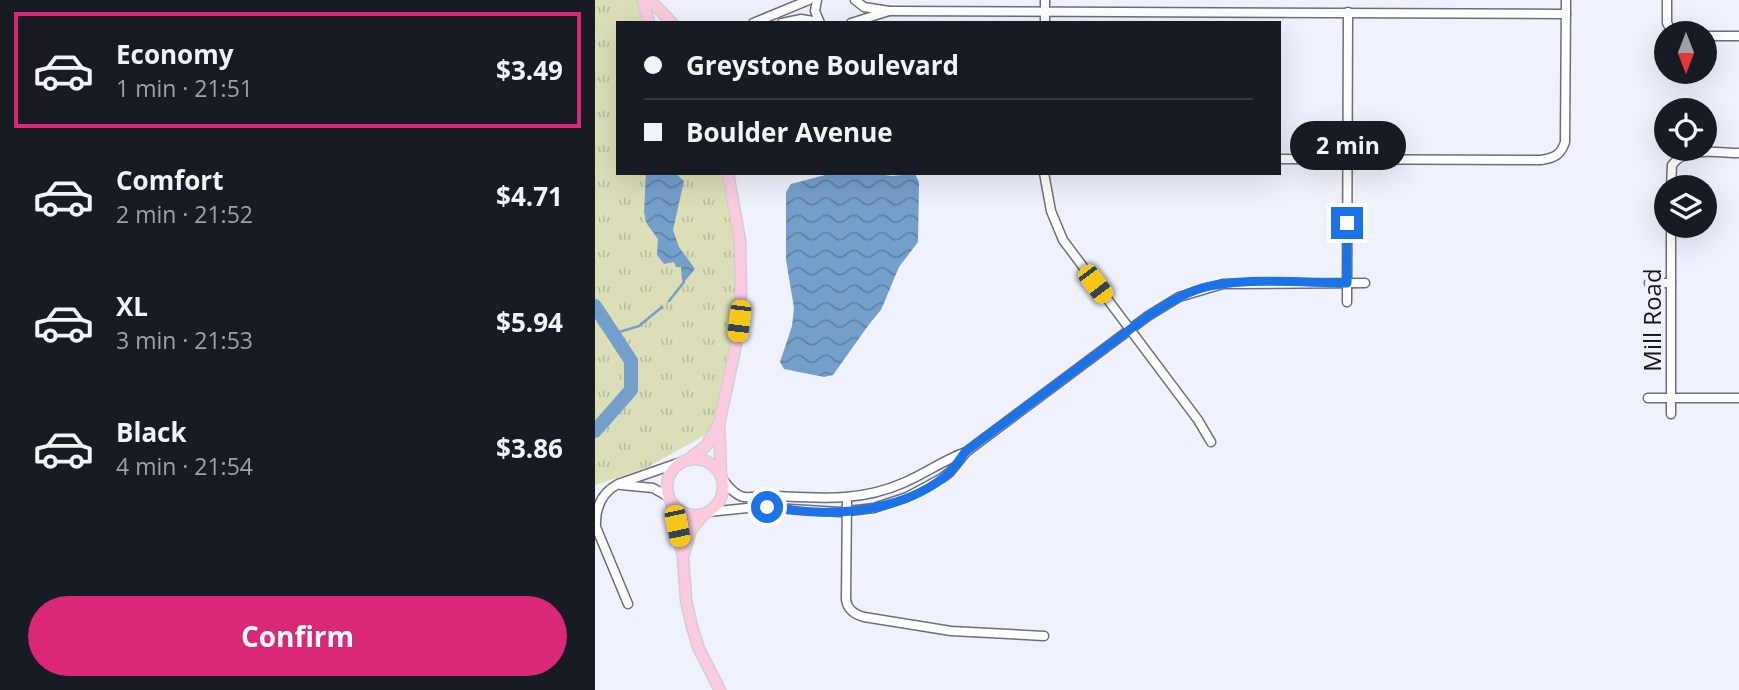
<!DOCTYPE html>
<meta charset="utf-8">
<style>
:root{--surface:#171b24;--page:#242831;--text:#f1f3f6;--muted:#9ea1a6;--line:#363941;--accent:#db2777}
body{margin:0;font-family:"Open Sans",sans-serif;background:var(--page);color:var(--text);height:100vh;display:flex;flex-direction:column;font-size:26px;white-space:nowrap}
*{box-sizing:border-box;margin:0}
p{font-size:23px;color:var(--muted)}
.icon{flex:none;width:38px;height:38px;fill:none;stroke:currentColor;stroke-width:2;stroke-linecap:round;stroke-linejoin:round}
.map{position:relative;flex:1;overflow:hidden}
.details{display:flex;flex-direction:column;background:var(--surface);width:595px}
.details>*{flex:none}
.guide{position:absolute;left:21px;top:21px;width:665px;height:154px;border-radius:0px;box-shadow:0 7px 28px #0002;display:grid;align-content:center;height:154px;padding:0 28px;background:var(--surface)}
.needle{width:46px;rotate:180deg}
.fabs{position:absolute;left:1059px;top:21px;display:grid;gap:14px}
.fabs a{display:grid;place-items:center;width:63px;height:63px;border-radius:50%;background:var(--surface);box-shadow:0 7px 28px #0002;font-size:35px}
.end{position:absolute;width:32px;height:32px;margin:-16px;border:9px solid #1a73e8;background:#fff;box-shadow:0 0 0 4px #fff}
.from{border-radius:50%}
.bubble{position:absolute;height:49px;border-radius:24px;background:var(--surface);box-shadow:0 7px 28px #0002;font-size:23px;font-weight:700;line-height:49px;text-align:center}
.car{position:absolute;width:21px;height:42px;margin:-21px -10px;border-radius:9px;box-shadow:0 0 5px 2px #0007;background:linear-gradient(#f5c518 24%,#345 0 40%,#f5c518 0 76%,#345 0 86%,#f5c518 0)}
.guide b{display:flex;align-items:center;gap:24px;height:66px;font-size:26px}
.guide b+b{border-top:2px solid var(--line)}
.guide i{width:18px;height:18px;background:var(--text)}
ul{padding:12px 0 0;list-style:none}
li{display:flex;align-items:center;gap:21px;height:116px;margin:0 14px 10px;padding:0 14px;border:4px solid transparent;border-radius:0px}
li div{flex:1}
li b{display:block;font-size:26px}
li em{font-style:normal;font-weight:700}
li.current{border-color:var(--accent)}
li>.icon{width:63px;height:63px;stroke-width:1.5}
.button{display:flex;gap:14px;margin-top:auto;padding:14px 28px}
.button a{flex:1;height:80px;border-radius:42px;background:var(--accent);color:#fff;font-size:28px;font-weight:700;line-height:80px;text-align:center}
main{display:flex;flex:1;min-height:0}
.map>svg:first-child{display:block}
</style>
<main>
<section class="details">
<ul>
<li class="current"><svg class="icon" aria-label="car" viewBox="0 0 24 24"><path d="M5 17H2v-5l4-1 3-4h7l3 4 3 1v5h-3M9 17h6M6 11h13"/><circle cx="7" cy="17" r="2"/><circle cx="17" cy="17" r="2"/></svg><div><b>Economy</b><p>1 min · 21:51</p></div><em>$3.49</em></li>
<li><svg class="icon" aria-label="car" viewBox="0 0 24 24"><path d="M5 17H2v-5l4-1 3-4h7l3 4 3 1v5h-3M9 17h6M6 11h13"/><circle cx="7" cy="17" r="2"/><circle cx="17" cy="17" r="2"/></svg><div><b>Comfort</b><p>2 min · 21:52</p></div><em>$4.71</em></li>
<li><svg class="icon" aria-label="car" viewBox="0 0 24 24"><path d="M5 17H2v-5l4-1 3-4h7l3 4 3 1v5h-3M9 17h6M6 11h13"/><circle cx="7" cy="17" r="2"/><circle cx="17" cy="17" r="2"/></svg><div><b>XL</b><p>3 min · 21:53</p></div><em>$5.94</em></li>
<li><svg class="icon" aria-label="car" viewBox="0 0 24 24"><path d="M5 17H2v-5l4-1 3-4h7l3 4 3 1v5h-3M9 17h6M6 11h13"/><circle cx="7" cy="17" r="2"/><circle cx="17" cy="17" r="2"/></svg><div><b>Black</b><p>4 min · 21:54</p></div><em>$3.86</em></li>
</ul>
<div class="button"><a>Confirm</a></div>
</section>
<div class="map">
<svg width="1144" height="690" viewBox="0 0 1144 690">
<defs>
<pattern id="grass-tufts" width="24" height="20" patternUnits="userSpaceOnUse" patternTransform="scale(1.75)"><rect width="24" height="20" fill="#dbdeb6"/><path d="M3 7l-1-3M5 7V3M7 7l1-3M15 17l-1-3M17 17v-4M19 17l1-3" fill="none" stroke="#bbbe9c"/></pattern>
<pattern id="water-waves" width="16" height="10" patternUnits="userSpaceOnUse" patternTransform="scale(1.75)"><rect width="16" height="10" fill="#759fcb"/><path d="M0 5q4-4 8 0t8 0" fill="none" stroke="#5f81a4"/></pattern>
</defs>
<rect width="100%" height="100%" fill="#eff1fc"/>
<!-- grass -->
<path fill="url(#grass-tufts)" d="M0,0H55L52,23H23V173H133L146,294L119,430L51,468L0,485Z"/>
<!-- water -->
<g fill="url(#water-waves)">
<path d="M51,173H80L89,181L78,230L84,247L100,269L89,282L87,281L86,267H81L79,262L69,264L62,255L63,239L52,224L49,212Z"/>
<path d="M238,173H274L297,176L320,174L324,182L323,242L304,267L286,310L275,323L238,375L229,377L189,369L185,362L197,326L199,308L191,260V192L196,184Z"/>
</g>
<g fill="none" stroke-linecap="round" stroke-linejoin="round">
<!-- stream -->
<g stroke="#759fcb" stroke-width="2.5">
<path d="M74,301L89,282"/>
<path d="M18,334L44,326L67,307"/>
</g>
<!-- river -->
<path stroke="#759fcb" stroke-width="14" d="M0,306L36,361V390L0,431"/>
<defs>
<g id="minor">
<path d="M222,0L220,11L225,23"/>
<path d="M1072,0V23L1078,33"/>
<path d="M294,11L971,14"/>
<path d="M158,23L214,0"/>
<path d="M187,23L206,19L224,22"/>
<path d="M256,23L294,11L269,7L260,0"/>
<path d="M450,23V0"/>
<path d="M1110,36H1144"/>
<path d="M684,159L946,160C959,158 966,155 970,142L971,0"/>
<path d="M449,173L456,211L468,240L603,420L616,442"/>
<path d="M1076,187L1077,165C1090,146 1124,153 1144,153"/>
<path d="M1054,283H1076"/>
<path d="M752,302L753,12"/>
<path d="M1053,398H1144"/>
<path d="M1076,414V226"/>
<path d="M128,480C149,507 153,494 180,496C224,498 266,502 308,483C330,474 348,460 371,452L553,316L584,297L628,284L770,283"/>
<path d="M26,485L58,488L72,496"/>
<path d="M252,498L251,600C253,610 259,614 269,617L356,631L449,636"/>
<path d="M113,512L162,507L245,512L279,508L312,497L347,478L355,472L371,452"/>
<path d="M33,604L1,527C0,508 6,493 23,484L83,463"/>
</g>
<g id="major">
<path d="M48,0L54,23"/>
<path d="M55,0L77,23"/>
<path d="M95,458L111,446L123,425"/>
<circle cx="100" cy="487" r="28"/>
<path d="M126,476L124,424L141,345L146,294L145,241L133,173"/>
<path d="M77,504L88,557L91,600L97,627L104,649L125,690"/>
<path d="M89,553L96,530L109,514"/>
</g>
</defs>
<!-- minor casing -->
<use href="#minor" stroke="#6d6e78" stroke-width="11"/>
<!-- major casing -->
<use href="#major" stroke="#d0d0d1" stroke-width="13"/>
<!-- minor -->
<use href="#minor" stroke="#fff" stroke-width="8"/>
<!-- major -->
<use href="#major" stroke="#fbcae0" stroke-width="10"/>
</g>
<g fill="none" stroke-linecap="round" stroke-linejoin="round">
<!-- route -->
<path stroke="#1a73e8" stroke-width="9" d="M172,507C188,508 204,512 221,512C265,514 319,504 354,473C360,467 365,459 370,452L553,316C569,306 583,296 601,290C642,276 708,283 752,283V223"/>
</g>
<g text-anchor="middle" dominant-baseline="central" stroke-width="7" stroke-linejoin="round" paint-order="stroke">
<!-- street labels -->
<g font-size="24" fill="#15161a" stroke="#eff1fc">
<text transform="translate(1056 320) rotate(-90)">Mill Road</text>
</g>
</g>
</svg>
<div class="fabs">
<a><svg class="needle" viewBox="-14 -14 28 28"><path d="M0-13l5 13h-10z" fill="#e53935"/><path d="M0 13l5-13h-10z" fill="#9ea1a6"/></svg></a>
<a><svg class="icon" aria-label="locate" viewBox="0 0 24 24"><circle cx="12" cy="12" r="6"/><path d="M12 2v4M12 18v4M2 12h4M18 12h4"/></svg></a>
<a><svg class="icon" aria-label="layers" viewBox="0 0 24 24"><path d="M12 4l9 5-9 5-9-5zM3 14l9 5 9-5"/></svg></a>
</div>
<i class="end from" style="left:172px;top:507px"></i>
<i class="end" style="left:752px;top:223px"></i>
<div class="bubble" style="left:695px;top:121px;width:116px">2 min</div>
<i class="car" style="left:500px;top:284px;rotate:143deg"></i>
<i class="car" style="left:144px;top:321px;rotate:187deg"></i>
<i class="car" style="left:82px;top:526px;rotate:168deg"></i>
<div class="guide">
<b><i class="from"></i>Greystone Boulevard</b>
<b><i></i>Boulder Avenue</b>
</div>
</div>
</main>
